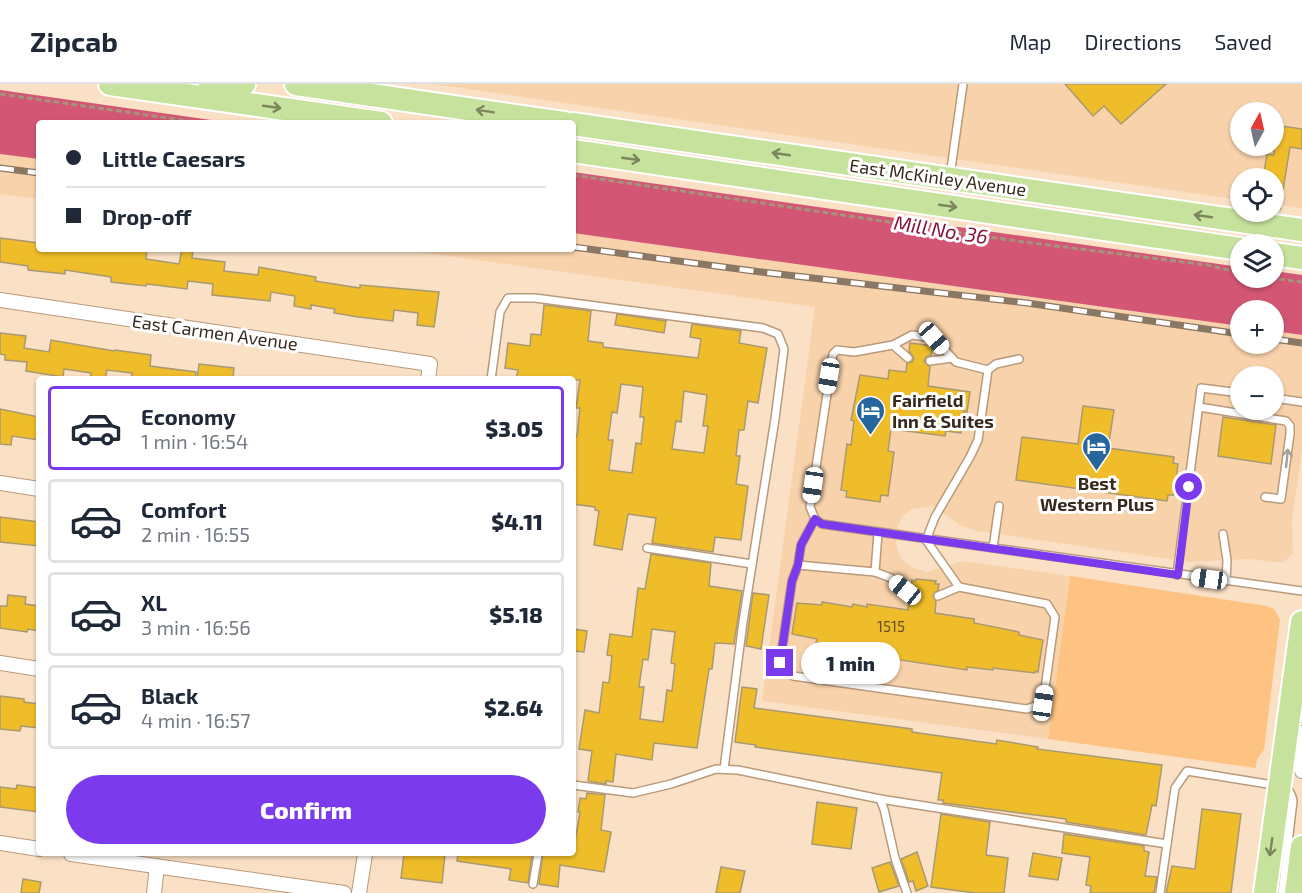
<!DOCTYPE html>
<meta charset="utf-8">
<style>
:root{--surface:#fff;--page:#f2f2f3;--text:#1f2937;--muted:#747a83;--line:#e0e1e3;--accent:#7c3aed}
body{margin:0;font-family:"Exo 2",sans-serif;background:var(--page);color:var(--text);height:100vh;display:flex;flex-direction:column;font-size:22px;white-space:nowrap}
*{box-sizing:border-box;margin:0}
p{font-size:20px;color:var(--muted)}
.icon{flex:none;width:33px;height:33px;fill:none;stroke:currentColor;stroke-width:2;stroke-linecap:round;stroke-linejoin:round}
.map{position:relative;flex:1;overflow:hidden}
.drawer{position:absolute;left:36px;top:292px;width:540px;height:480px;display:flex;flex-direction:column;background:var(--surface);border-radius:6px;box-shadow:0 2px 4px #0004}
.drawer>*{flex:none}
.hud{position:absolute;left:36px;top:36px;width:540px;height:132px;border-radius:6px;box-shadow:0 2px 4px #0004;display:grid;align-content:center;height:132px;padding:0 30px;background:var(--surface)}
.needle{width:39px;rotate:8deg}
.fabs{position:absolute;left:1230px;top:18px;display:grid;gap:12px}
.fabs a{display:grid;place-items:center;width:54px;height:54px;border-radius:50%;background:var(--surface);box-shadow:0 2px 4px #0004;font-size:30px}
.end{position:absolute;width:27px;height:27px;margin:-14px;border:8px solid #7c3aed;background:#fff;box-shadow:0 0 0 3px #fff}
.from{border-radius:50%}
.bubble{position:absolute;height:42px;border-radius:21px;background:var(--surface);box-shadow:0 2px 4px #0004;font-size:20px;font-weight:800;line-height:42px;text-align:center}
.car{position:absolute;width:18px;height:36px;margin:-18px -9px;border-radius:8px;box-shadow:0 0 4px 2px #0007;background:linear-gradient(#fff 24%,#345 0 40%,#fff 0 76%,#345 0 86%,#fff 0)}
.hud b{display:flex;align-items:center;gap:21px;height:57px;font-size:22px}
.hud b+b{border-top:2px solid var(--line)}
.hud i{width:15px;height:15px;background:var(--text)}
ul{padding:10px 0 0;list-style:none}
li{display:flex;align-items:center;gap:18px;height:84px;margin:0 12px 9px;padding:0 18px;border:3px solid var(--line);border-radius:6px}
li div{flex:1}
li b{display:block;font-size:22px}
li em{font-style:normal;font-weight:800}
li.selected{border-color:var(--accent)}
li>.icon{width:54px;height:54px;stroke-width:1.5}
.action{display:flex;gap:12px;margin-top:auto;padding:12px 30px}
.action a{flex:1;height:69px;border-radius:36px;background:var(--accent);color:#fff;font-size:24px;font-weight:800;line-height:69px;text-align:center}
header{display:flex;align-items:center;gap:36px;box-sizing:border-box;height:84px;padding:0 30px;background:var(--surface);border-bottom:2px solid var(--line)}
header strong{font-size:28px}
nav{display:flex;gap:33px;margin-inline-start:auto;font-size:21px}
.map>svg:first-child{display:block}
</style>
<header>
<strong>Zipcab</strong>
<nav><a>Map</a><a>Directions</a><a>Saved</a></nav>
</header>
<div class="map">
<svg width="1302" height="809" viewBox="0 0 1302 809">
<rect width="100%" height="100%" fill="#fae0c5"/>
<!-- built -->
<g fill="#f8d2ab" fill-rule="evenodd">
<path d="M433,0H1302V124L1274,120V94H1240V116ZM1240,28H1274V62H1240Z"/>
<path d="M0,70L39,75V115L0,110Z"/>
<path d="M573,149L1240,242V260H1274V247L1302,251V365L1292,437L1293,469L1283,479L1248,475L1190,478L976,447L962,442L932,422L912,425L901,434L896,447V460L901,474L911,483L927,488L963,477L1070,492L1048,655L762,617L815,223L398,165H573ZM1240,292H1274V326H1240Z"/>
</g>
<!-- green -->
<path fill="#fec382" d="M1070,492L1267,522L1274,525L1280,536L1264,666L1257,675L1256,684L1048,655Z"/>
<!-- water -->
<g fill="#d35775">
<path d="M0,6L232,39H39V75L0,70Z"/>
<path d="M573,88L1240,183V194H1274V187L1302,191V251L1274,247V226H1240V242L573,149Z"/>
</g>
<!-- building -->
<g fill="#efbd2a" stroke="#a99972" stroke-width="1.5" fill-rule="evenodd">
<path d="M1065,0H1166L1121,40L1104,22L1093,32Z"/>
<path d="M1274,41L1302,45V65L1290,63L1280,125H1274V94H1263L1267,70L1274,71Z"/>
<path d="M0,154L39,159V165H147L146,175L179,180L182,165H186L193,166L192,174L225,178L224,187L258,191L259,183L316,193L315,197L360,204V201L439,208L434,243L417,241L418,229L394,226L393,237L358,233L334,229L335,225L311,221V225L294,222L295,212L271,208L270,217L212,211L213,200L188,197L187,205L147,200L146,202L111,198V193L65,186V190L28,186V182L0,178Z"/>
<path d="M544,221L591,227L588,257L603,259V263L698,274L701,255L690,253L692,240L741,247L739,259L767,264L758,319L748,317L744,346H739L736,372H740L736,400L748,402L741,456L715,453L713,468L652,459L656,434L628,430L622,466L594,461L599,427L595,426V423L573,420V351L577,352L580,324H576L580,296H516L518,286L505,284L508,259L530,262L531,250L541,251ZM621,300L643,303L640,333H644L641,360L636,359L632,389L609,386L613,356H608L612,328L617,329ZM684,307L707,311L703,342H708L704,369L672,365L676,337L681,338Z"/>
<path d="M617,230L666,237L664,249L615,241Z"/>
<path d="M0,249L26,252L24,264L49,268L51,256L114,267L115,266L151,271L150,282L196,288L195,296H131L132,289L107,286L105,296H90L91,289L64,285L63,293L26,287L27,278L5,276V271L0,270Z"/>
<path d="M910,259L933,262L931,271L926,273L924,277L930,283L928,302L970,308L967,328L964,327L961,349L946,347L945,352L891,345L888,367L894,368L888,412L881,411L880,418L846,413L847,407L841,406L847,360L851,361L854,337L851,336L860,291L888,295L889,286L906,288L907,279L912,278L914,274L909,267Z"/>
<path d="M199,280L234,284L233,296H197Z"/>
<path d="M1083,322L1114,326L1108,364L1174,373L1173,379L1178,380L1174,411H1168L1167,417L1016,396L1022,353L1078,360Z"/>
<path d="M0,325L39,333V356L12,352L11,361L0,360Z"/>
<path d="M1223,333L1276,341L1271,380L1218,372Z"/>
<path d="M0,433L39,438V462L0,458Z"/>
<path d="M651,470L711,479L709,502L742,507L734,560L715,559L712,585H709L697,664L654,659L652,676L616,670L613,698L606,697V700L588,697L592,667L579,665L585,626L599,629L603,598L609,599L612,572L607,571L610,550L632,553L638,504L645,505ZM652,545L675,548L671,579L675,580L672,607L667,606L663,638L640,635L644,603H639L643,575L648,576Z"/>
<path d="M916,495L936,497L935,500H939L938,506L933,511L936,517L935,529L974,535V539L1019,548V551L1043,556L1038,588L1035,587V589L993,584V586L967,583V586L860,570L861,567L846,565L847,563L816,559L817,555L792,550L797,519L822,521V518L852,523L853,520L867,523V520L908,526L912,496L916,497Z"/>
<path d="M753,509L769,511L761,565L746,562Z"/>
<path d="M8,511L26,513L25,520L39,522V547L28,545L27,548L0,544V522H7Z"/>
<path d="M573,545L587,547L584,568L573,567Z"/>
<path d="M742,603L757,605L754,624L912,645V648L996,660L997,656L1038,663L1037,665L1162,681L1156,722L1152,721L1146,751L1066,738V735L943,719V716H938L942,689L755,663L756,661L735,658Z"/>
<path d="M0,612L24,615V618L39,620V644L21,642L20,647L0,645Z"/>
<path d="M17,701L39,704V728L0,723V703L16,705Z"/>
<path d="M587,709L605,711L601,746L611,748L604,788L560,781L558,803L539,800L543,770H573L580,728H578L580,714L586,715Z"/>
<path d="M817,718L857,724L851,765L812,760Z"/>
<path d="M1202,725L1241,730L1231,809H1166L1172,782L1195,785Z"/>
<path d="M941,730L990,738L986,771L1008,774L1004,809H975L931,803Z"/>
<path d="M1064,750L1144,762V767L1149,768L1145,792L1157,793L1154,809H1090L1091,802L1086,801L1090,773L1062,769Z"/>
<path d="M917,768L928,802L916,807L913,797L909,798L901,775Z"/>
<path d="M1033,769L1062,774L1058,796L1029,792Z"/>
<path d="M404,770H445L442,799L401,794Z"/>
<path d="M458,770H532L528,799L509,796L511,785L457,777Z"/>
<path d="M890,778L899,802L879,808L872,784Z"/>
<path d="M721,783L745,787L740,809H716Z"/>
<path d="M23,795L41,798L39,809H21Z"/>
</g>
<g fill="none" stroke-linecap="round" stroke-linejoin="round">
<defs>
<g id="service">
<path d="M950,92L963,0"/>
<path d="M893,261L908,274"/>
<path d="M930,277L952,274"/>
<path d="M988,286L956,278L934,254L912,251L893,261L854,268L837,266L833,270L810,423L815,435L822,440L1302,507"/>
<path d="M491,296L500,228L508,214H535L763,244L778,250L784,265L775,335L743,538L724,685"/>
<path d="M1274,314L1302,318"/>
<path d="M1199,323L1286,337L1290,342V350L1281,415L1265,413"/>
<path d="M815,435L801,461L798,481L792,497L780,579L793,592L1027,625L1043,619L1055,533L1047,520L959,503L926,456"/>
<path d="M1223,450L1227,476L1226,497"/>
<path d="M926,456L935,433L970,373L978,356L988,286L996,280L1019,275"/>
<path d="M647,464L752,480"/>
<path d="M993,464L999,422"/>
<path d="M798,481L875,488L878,449"/>
<path d="M875,488L891,494L905,506"/>
<path d="M1177,491L1201,304L1240,309"/>
<path d="M938,512L959,503"/>
<path d="M573,701L633,709L671,700L716,685L738,686L880,715L884,725L895,774L907,809"/>
<path d="M880,715L1167,760"/>
<path d="M533,800L538,770"/>
<path d="M1160,809L1175,704L1187,687L1280,702C1288,705 1291,707 1293,717L1282,809"/>
</g>
<g id="minor">
<path d="M0,216L430,280L428,296"/>
<path d="M0,399L39,405"/>
<path d="M0,579L39,585"/>
<path d="M1302,649L1299,674L1302,687"/>
<path d="M0,759L39,765"/>
<path d="M71,770L344,809"/>
<path d="M154,809L157,782"/>
<path d="M359,809L365,770"/>
</g>
<g id="primary">
<path d="M110,0L381,39"/>
<path d="M296,0L564,39"/>
<path d="M210,2L234,5L244,0"/>
<path d="M573,40L1302,146"/>
<path d="M573,67L1240,165"/>
<path d="M1274,170L1302,174"/>
<path d="M1265,809L1302,538"/>
<path d="M1296,809L1302,763"/>
</g>
</defs>
<!-- service casing -->
<use href="#service" stroke="#b99a7a" stroke-width="10"/>
<!-- minor casing -->
<use href="#minor" stroke="#b99a7a" stroke-width="16"/>
<!-- primary casing -->
<use href="#primary" stroke="#fff" stroke-width="26"/>
<!-- path -->
<g stroke="#a7927d" stroke-width="3" stroke-dasharray="6 3" stroke-linecap="butt">
<path d="M0,10L203,39"/>
<path d="M573,91L1017,157L1207,181L1240,189"/>
<path d="M1270,194L1302,198"/>
</g>
<!-- service -->
<use href="#service" stroke="#fff" stroke-width="7"/>
<!-- minor -->
<use href="#minor" stroke="#fff" stroke-width="14"/>
<!-- primary -->
<use href="#primary" stroke="#c6e29d" stroke-width="22"/>
<defs>
<g id="rail">
<path d="M0,84L39,89"/>
<path d="M573,163L761,188L1027,219L1240,250"/>
<path d="M1274,255L1302,259"/>
</g>
</defs>
<!-- rail casing -->
<use href="#rail" stroke="#8a7764" stroke-width="7"/>
<!-- rail -->
<use href="#rail" stroke="#fff" stroke-width="4.5" stroke-dasharray="14" stroke-linecap="butt"/>
</g>
<!-- one-way arrows -->
<defs><path id="oneway-shaft" d="M-6 0H5M1.5-3L5.5 0L1.5 3" fill="none" stroke-width="1.6" stroke-linecap="round" stroke-linejoin="round" transform="scale(1.5)"/></defs>
<g stroke="#7e865d">
<use href="#oneway-shaft" transform="translate(272 23) rotate(8)"/>
<use href="#oneway-shaft" transform="translate(485 27) rotate(-171)"/>
<use href="#oneway-shaft" transform="translate(781 70) rotate(-172)"/>
<use href="#oneway-shaft" transform="translate(631 75) rotate(8)"/>
<use href="#oneway-shaft" transform="translate(948 122) rotate(8)"/>
<use href="#oneway-shaft" transform="translate(1203 132) rotate(-172)"/>
<use href="#oneway-shaft" transform="translate(1271 763) rotate(98)"/>
</g>
<use stroke="#a59f99" href="#oneway-shaft" transform="translate(1287 374) rotate(-84)"/>
<g fill="none" stroke-linecap="round" stroke-linejoin="round">
<!-- route -->
<path stroke="#7c3aed" stroke-width="8" d="M780,579L792,497L798,481L801,461L815,435L822,440L1178,491L1189,403"/>
</g>
<!-- icons -->
<defs>
<symbol id="hotel-pin" viewBox="-11 -11 22 30"><path d="M0 17L-7.5 6A9.5 9.5 0 1 1 7.5 6Z" fill="#27669c" stroke="#fff"/><path d="M-6-4.5h1.5V1H6V5H4.5V3h-9V5H-6ZM-4 0a1.8 1.8 0 1 1 3.6 0ZM.5 0V-2.5h3Q6-2.5 6 0Z" fill="#fff"/></symbol>
</defs>
<g fill-rule="evenodd">
<use href="#hotel-pin" x="854" y="310" width="33" height="45"/>
<use href="#hotel-pin" x="1080" y="346" width="33" height="45"/>
</g>
<g text-anchor="middle" dominant-baseline="central" stroke-width="6" stroke-linejoin="round" paint-order="stroke">
<!-- number labels -->
<g font-size="15" fill="#654f20">
<text x="891" y="542">1515</text>
</g>
<!-- street labels -->
<g font-size="18" fill="#372a1d" stroke="#fff">
<text transform="translate(938 93) rotate(8)">East McKinley Avenue</text>
<text transform="translate(215 248) rotate(8)">East Carmen Avenue</text>
</g>
<!-- poi labels -->
<g font-size="18" font-weight="bold" fill="#372a1d" stroke="#fff" text-anchor="start">
<text x="892" y="316">Fairfield<tspan x="892" dy="21">Inn &amp; Suites</tspan></text>
<text x="1097" y="399" text-anchor="middle">Best<tspan x="1097" dy="21">Western Plus</tspan></text>
</g>
<!-- water labels -->
<g font-size="20" font-style="italic" fill="#88133b" stroke="#fff">
<text transform="translate(941 145) rotate(9)">Mill No. 36</text>
</g>
</g>
</svg>
<div class="fabs">
<a><svg class="needle" viewBox="-14 -14 28 28"><path d="M0-13l5 13h-10z" fill="#e53935"/><path d="M0 13l5-13h-10z" fill="#747a83"/></svg></a>
<a><svg class="icon" aria-label="locate" viewBox="0 0 24 24"><circle cx="12" cy="12" r="6"/><path d="M12 2v4M12 18v4M2 12h4M18 12h4"/></svg></a>
<a><svg class="icon" aria-label="layers" viewBox="0 0 24 24"><path d="M12 4l9 5-9 5-9-5zM3 14l9 5 9-5"/></svg></a>
<a>+</a>
<a>−</a>
</div>
<i class="end from" style="left:1189px;top:403px"></i>
<i class="end" style="left:780px;top:579px"></i>
<div class="bubble" style="left:801px;top:558px;width:99px">1 min</div>
<i class="car" style="left:934px;top:254px;rotate:139deg"></i>
<i class="car" style="left:829px;top:292px;rotate:189deg"></i>
<i class="car" style="left:813px;top:401px;rotate:188deg"></i>
<i class="car" style="left:1209px;top:495px;rotate:278deg"></i>
<i class="car" style="left:905px;top:506px;rotate:309deg"></i>
<i class="car" style="left:1043px;top:619px;rotate:8deg"></i>
<div class="hud">
<b><i class="from"></i>Little Caesars</b>
<b><i></i>Drop-off</b>
</div>
<section class="drawer">
<ul>
<li class="selected"><svg class="icon" aria-label="car" viewBox="0 0 24 24"><path d="M5 17H2v-5l4-1 3-4h7l3 4 3 1v5h-3M9 17h6M6 11h13"/><circle cx="7" cy="17" r="2"/><circle cx="17" cy="17" r="2"/></svg><div><b>Economy</b><p>1 min · 16:54</p></div><em>$3.05</em></li>
<li><svg class="icon" aria-label="car" viewBox="0 0 24 24"><path d="M5 17H2v-5l4-1 3-4h7l3 4 3 1v5h-3M9 17h6M6 11h13"/><circle cx="7" cy="17" r="2"/><circle cx="17" cy="17" r="2"/></svg><div><b>Comfort</b><p>2 min · 16:55</p></div><em>$4.11</em></li>
<li><svg class="icon" aria-label="car" viewBox="0 0 24 24"><path d="M5 17H2v-5l4-1 3-4h7l3 4 3 1v5h-3M9 17h6M6 11h13"/><circle cx="7" cy="17" r="2"/><circle cx="17" cy="17" r="2"/></svg><div><b>XL</b><p>3 min · 16:56</p></div><em>$5.18</em></li>
<li><svg class="icon" aria-label="car" viewBox="0 0 24 24"><path d="M5 17H2v-5l4-1 3-4h7l3 4 3 1v5h-3M9 17h6M6 11h13"/><circle cx="7" cy="17" r="2"/><circle cx="17" cy="17" r="2"/></svg><div><b>Black</b><p>4 min · 16:57</p></div><em>$2.64</em></li>
</ul>
<div class="action"><a>Confirm</a></div>
</section>
</div>
